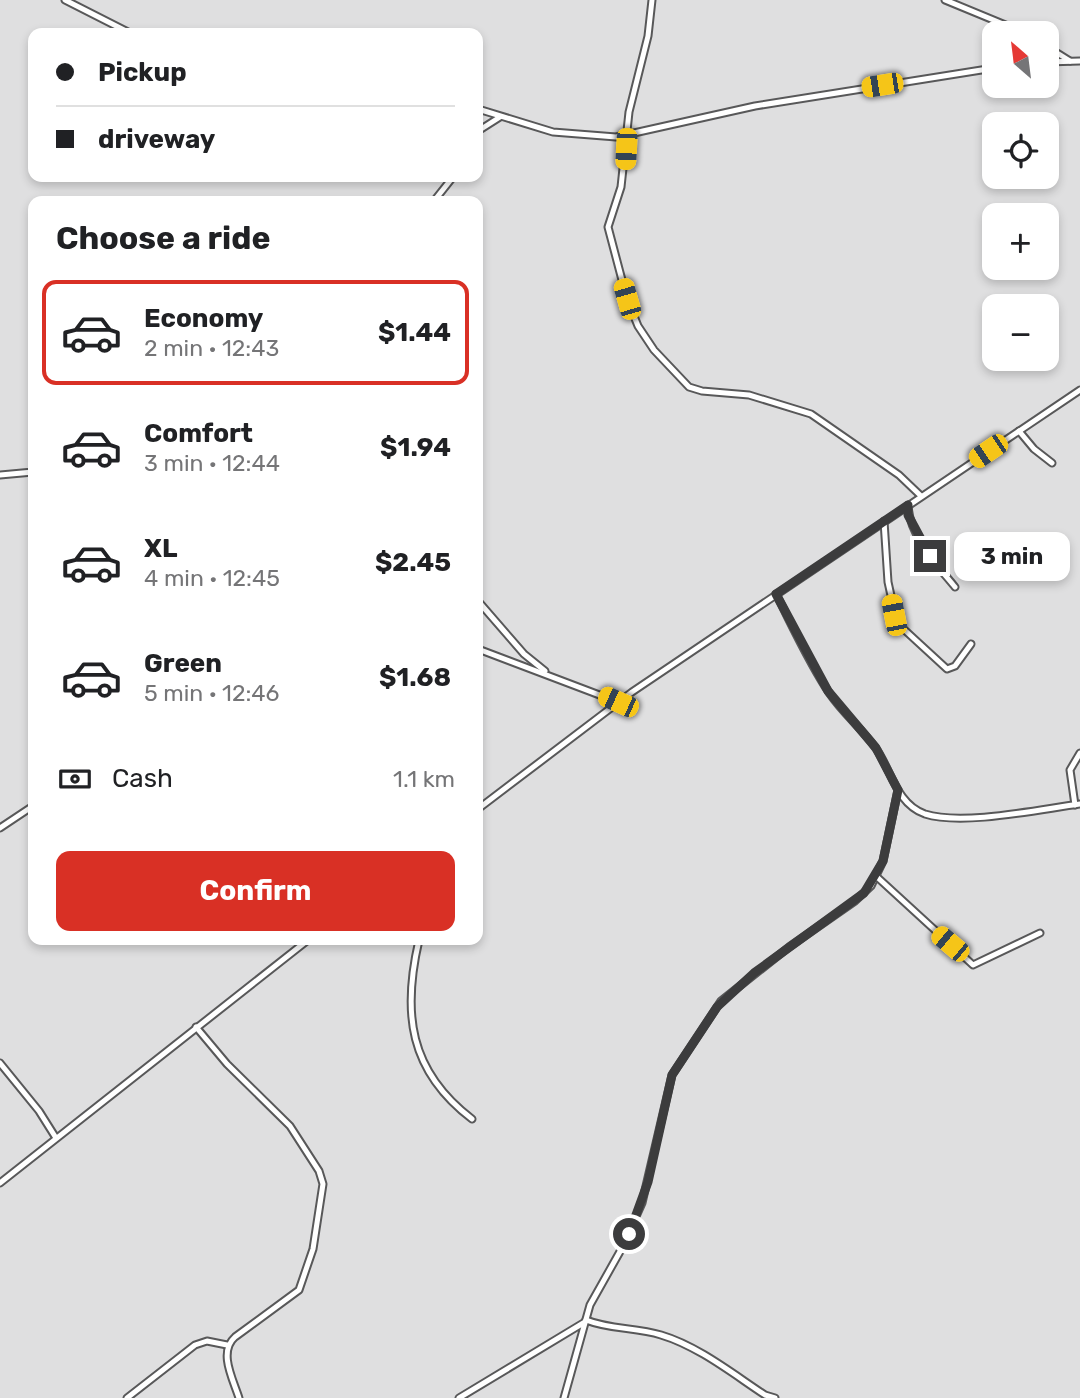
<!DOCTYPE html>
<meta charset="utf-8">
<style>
:root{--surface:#fff;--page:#f6f6f6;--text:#202124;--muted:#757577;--line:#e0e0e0;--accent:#d93025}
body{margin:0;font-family:Rubik,sans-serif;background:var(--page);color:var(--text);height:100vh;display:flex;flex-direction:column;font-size:26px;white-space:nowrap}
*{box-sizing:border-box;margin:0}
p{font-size:23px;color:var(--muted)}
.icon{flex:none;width:38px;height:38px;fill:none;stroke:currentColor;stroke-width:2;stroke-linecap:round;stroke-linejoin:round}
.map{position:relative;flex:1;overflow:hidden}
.panel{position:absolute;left:28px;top:196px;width:455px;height:749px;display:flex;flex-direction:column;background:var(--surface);border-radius:14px;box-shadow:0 4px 10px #0003}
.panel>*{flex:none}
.banner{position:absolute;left:28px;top:28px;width:455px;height:154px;border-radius:14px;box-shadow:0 4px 10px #0003;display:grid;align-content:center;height:154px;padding:0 28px;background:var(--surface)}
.needle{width:46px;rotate:332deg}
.fabs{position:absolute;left:982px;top:21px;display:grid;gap:14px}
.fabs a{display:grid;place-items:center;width:77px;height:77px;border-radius:14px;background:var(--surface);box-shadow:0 4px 10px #0003;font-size:35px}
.end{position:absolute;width:32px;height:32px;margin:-16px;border:9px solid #3c3c3d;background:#fff;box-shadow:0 0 0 4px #fff}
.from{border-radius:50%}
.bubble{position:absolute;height:49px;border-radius:14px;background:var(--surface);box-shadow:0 4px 10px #0003;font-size:23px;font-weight:700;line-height:49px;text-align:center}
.car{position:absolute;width:21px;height:42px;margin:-21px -10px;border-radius:9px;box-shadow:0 0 5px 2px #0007;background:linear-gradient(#f5c518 24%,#345 0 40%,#f5c518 0 76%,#345 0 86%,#f5c518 0)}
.banner b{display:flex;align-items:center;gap:24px;height:66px;font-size:26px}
.banner b+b{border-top:2px solid var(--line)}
.banner i{width:18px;height:18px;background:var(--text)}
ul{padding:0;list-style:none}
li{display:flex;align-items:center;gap:21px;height:105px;margin:0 14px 10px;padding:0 14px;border:4px solid transparent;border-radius:14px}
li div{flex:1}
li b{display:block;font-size:26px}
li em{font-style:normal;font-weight:700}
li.on{border-color:var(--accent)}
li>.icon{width:63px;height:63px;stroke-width:1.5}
h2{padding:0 28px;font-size:32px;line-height:84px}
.pay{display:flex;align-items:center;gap:18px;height:77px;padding:0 28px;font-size:26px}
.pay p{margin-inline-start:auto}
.action{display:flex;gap:14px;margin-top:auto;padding:14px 28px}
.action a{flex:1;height:80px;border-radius:14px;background:var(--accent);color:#fff;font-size:28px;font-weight:700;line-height:80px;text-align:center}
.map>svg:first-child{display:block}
</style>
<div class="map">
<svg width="1080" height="1398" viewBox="0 0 1080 1398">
<rect width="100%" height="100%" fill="#dfdfe0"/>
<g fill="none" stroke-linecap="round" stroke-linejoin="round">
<defs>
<g id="minor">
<path d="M65,0L130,33"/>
<path d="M652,0L648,36L629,112L621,187L608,227L627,299L638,326L654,350L689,387L702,391L749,395L811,414L899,475L921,496"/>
<path d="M945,0L1025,33"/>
<path d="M1046,46L1070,61"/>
<path d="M1046,62L1080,61"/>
<path d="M478,109L553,132L616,137L755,106L994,68"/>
<path d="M478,131L500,117"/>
<path d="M434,201L453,177"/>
<path d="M1019,431L1034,449L1052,463"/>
<path d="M0,475L33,472"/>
<path d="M908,505C909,535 937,565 955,587"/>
<path d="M884,521L888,582L897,623L947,669L955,666L971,644"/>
<path d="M776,594C793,627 809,663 830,694C843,713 861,728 875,747C891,769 896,804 925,814C963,826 1041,809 1080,804"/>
<path d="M478,601L524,654L545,671"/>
<path d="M478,649L618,702"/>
<path d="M1075,805L1070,770L1080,753"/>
<path d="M478,809L632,692L1080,390"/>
<path d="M0,828L33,806"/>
<path d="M877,877L973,965L1040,933"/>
<path d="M419,940C402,1013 409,1071 472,1119"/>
<path d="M196,1027L227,1064L290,1126L319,1171L323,1184L313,1249L299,1290L235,1337C218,1352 233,1379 239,1398"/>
<path d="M0,1063L39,1111L56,1138"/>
<path d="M0,1183L308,940"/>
<path d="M586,1320C611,1330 636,1327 661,1335C698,1346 733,1374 765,1395L775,1398"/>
<path d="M127,1398L195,1345L207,1341L227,1345"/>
<path d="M459,1398L585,1322"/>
<path d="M564,1398L590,1305L622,1248L642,1203L672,1075L721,1001L789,947L855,901L871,886L883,861L898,790"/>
</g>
</defs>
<!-- minor casing -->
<use href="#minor" stroke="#585859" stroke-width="9"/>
<!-- minor -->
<use href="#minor" stroke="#fff" stroke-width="5"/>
</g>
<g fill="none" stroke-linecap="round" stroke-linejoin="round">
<!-- route -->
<path stroke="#3c3c3d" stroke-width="9" d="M629,1234L648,1182L672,1075L717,1007L754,973L864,893L883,861L898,790L876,748L828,691L776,594L908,505V515L930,556"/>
</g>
</svg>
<div class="fabs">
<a><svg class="needle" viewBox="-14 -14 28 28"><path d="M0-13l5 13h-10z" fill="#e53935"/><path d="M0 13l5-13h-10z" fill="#757577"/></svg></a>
<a><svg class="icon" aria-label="locate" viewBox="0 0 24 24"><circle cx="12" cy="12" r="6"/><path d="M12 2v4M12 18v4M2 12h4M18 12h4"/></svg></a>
<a>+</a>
<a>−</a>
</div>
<i class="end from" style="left:629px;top:1234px"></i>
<i class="end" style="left:930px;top:556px"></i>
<div class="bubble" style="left:954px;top:532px;width:116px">3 min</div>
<i class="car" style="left:882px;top:85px;rotate:261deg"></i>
<i class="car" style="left:626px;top:149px;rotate:183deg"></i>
<i class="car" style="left:627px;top:299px;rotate:344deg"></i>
<i class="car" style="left:988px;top:451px;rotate:236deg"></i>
<i class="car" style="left:894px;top:615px;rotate:349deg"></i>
<i class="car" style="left:618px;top:702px;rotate:294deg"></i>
<i class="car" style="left:950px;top:944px;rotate:310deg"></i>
<div class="banner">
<b><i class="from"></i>Pickup</b>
<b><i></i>driveway</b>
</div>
<section class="panel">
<h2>Choose a ride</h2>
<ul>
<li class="on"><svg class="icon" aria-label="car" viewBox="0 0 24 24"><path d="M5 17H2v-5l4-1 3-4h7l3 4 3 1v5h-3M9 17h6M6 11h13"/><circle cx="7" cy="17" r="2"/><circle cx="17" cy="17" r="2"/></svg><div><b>Economy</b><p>2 min · 12:43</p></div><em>$1.44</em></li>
<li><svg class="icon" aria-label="car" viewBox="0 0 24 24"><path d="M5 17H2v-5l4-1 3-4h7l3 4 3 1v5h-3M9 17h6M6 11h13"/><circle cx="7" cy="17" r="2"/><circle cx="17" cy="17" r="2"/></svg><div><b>Comfort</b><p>3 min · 12:44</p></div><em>$1.94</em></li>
<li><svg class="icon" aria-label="car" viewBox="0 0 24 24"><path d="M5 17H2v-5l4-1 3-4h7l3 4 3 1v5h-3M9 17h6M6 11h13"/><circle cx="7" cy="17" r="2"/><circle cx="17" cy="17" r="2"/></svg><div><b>XL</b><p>4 min · 12:45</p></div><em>$2.45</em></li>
<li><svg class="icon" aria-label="car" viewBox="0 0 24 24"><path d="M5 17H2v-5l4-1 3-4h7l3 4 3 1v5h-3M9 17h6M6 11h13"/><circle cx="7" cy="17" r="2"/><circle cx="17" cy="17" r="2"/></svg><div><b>Green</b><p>5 min · 12:46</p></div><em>$1.68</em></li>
</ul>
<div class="pay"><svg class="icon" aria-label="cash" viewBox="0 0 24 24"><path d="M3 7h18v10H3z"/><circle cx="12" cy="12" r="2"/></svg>Cash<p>1.1 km</p></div>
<div class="action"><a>Confirm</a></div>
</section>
</div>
